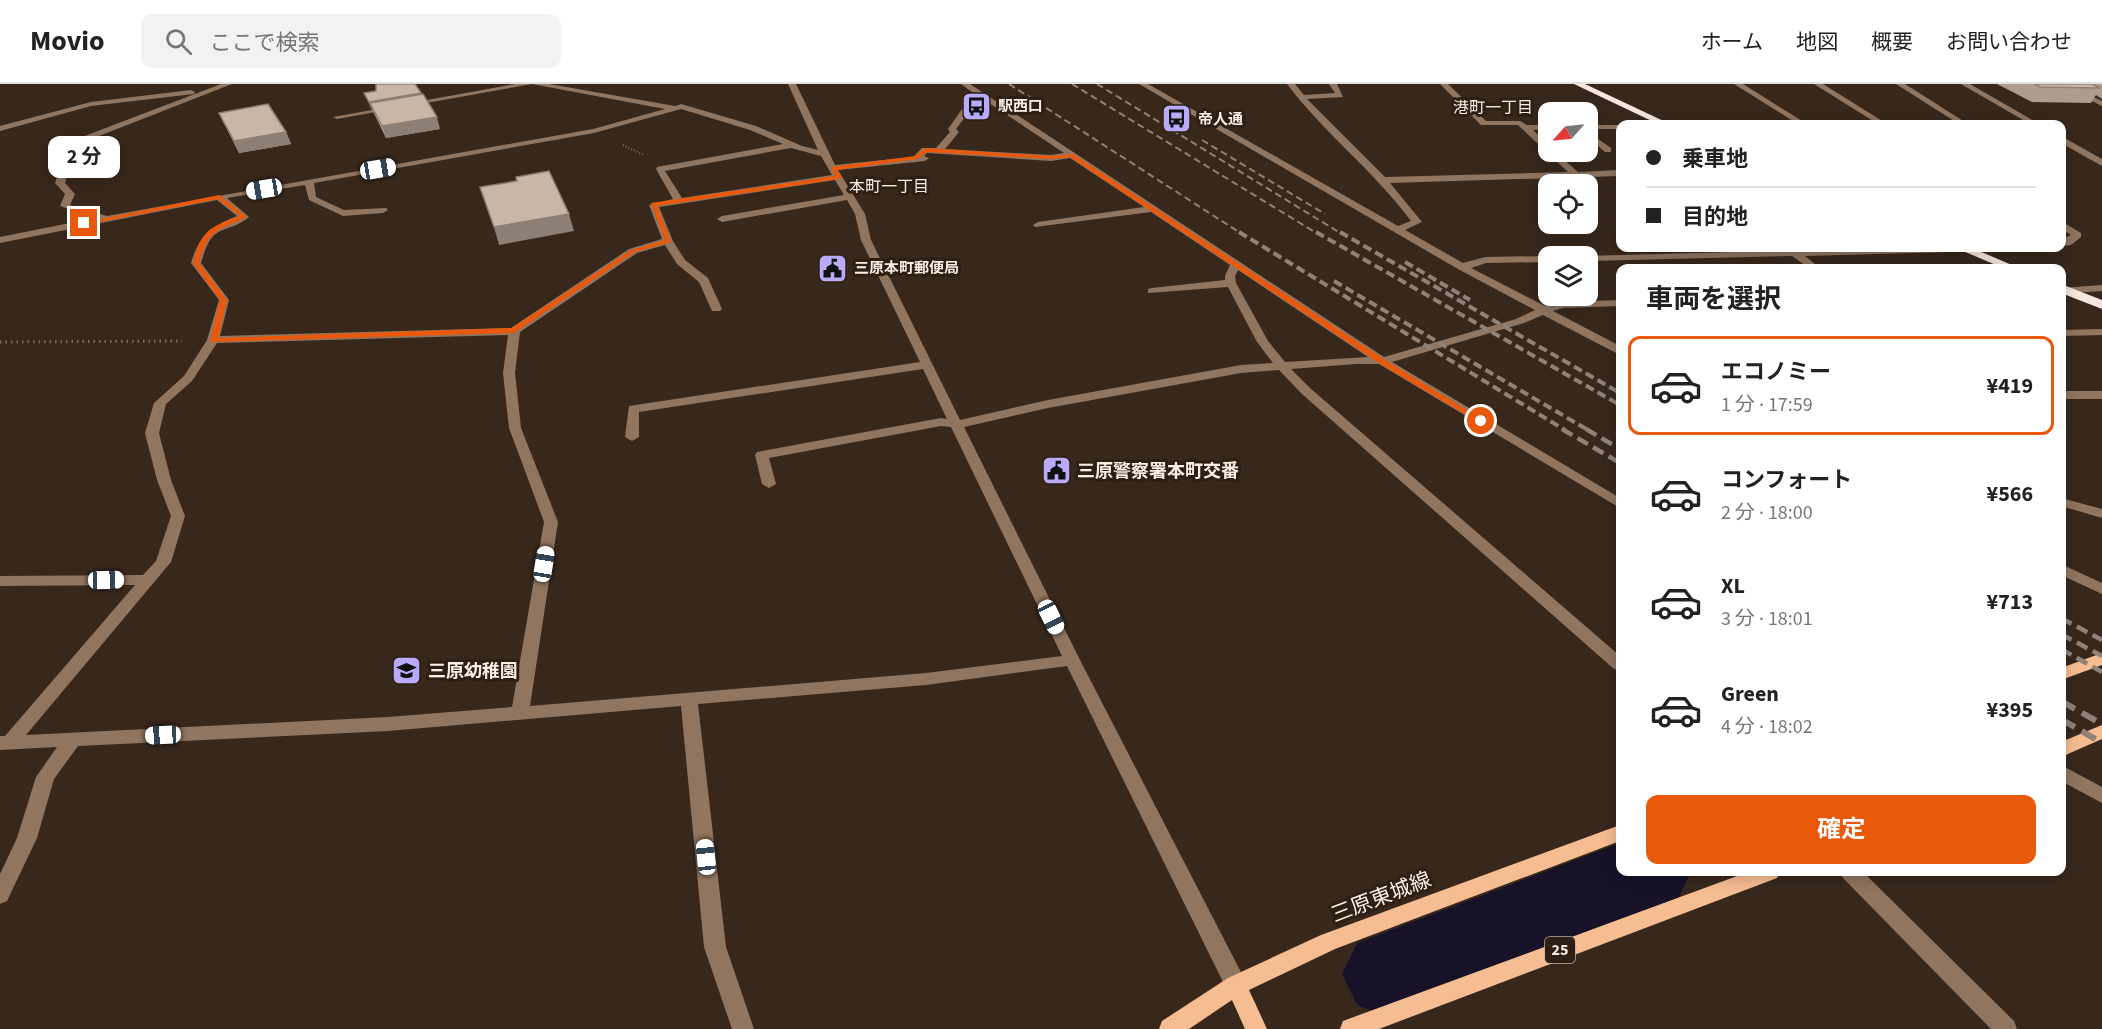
<!DOCTYPE html>
<html lang="ja">
<meta charset="utf-8">
<style>
:root{--surface:#fff;--page:#f2f2f2;--text:#222;--muted:#767676;--line:#e0e0e0;--accent:#ea580c}
body{margin:0;font-family:"Source Sans 3","Noto Sans JP",sans-serif;background:var(--page);color:var(--text);height:100vh;display:flex;flex-direction:column;font-size:22px;white-space:nowrap}
*{box-sizing:border-box;margin:0}
p{font-size:20px;color:var(--muted)}
.icon{flex:none;width:33px;height:33px;fill:none;stroke:currentColor;stroke-width:2;stroke-linecap:round;stroke-linejoin:round}
.map{position:relative;flex:1;overflow:hidden}
.drawer{position:absolute;left:1616px;top:180px;width:450px;height:612px;display:flex;flex-direction:column;background:var(--surface);border-radius:12px;box-shadow:0 3px 15px #0003}
.drawer>*{flex:none}
.banner{position:absolute;left:1616px;top:36px;width:450px;height:132px;border-radius:12px;box-shadow:0 3px 15px #0003;display:grid;align-content:center;height:132px;padding:0 30px;background:var(--surface)}
.needle{width:39px;rotate:243deg}
.buttons{position:absolute;left:1538px;top:18px;display:grid;gap:12px}
.buttons a{display:grid;place-items:center;width:60px;height:60px;border-radius:12px;background:var(--surface);box-shadow:0 3px 15px #0003;font-size:30px}
.end{position:absolute;width:27px;height:27px;margin:-14px;border:8px solid #ea580c;background:#fff;box-shadow:0 0 0 3px #fff}
.from{border-radius:50%}
.bubble{position:absolute;height:42px;border-radius:12px;background:var(--surface);box-shadow:0 3px 15px #0003;font-size:20px;font-weight:700;line-height:42px;text-align:center}
.car{position:absolute;width:18px;height:36px;margin:-18px -9px;border-radius:8px;box-shadow:0 0 4px 2px #0007;background:linear-gradient(#fff 24%,#345 0 40%,#fff 0 76%,#345 0 86%,#fff 0)}
.banner b{display:flex;align-items:center;gap:21px;height:57px;font-size:22px}
.banner b+b{border-top:2px solid var(--line)}
.banner i{width:15px;height:15px;background:var(--text)}
ul{padding:0;list-style:none}
li{display:flex;align-items:center;gap:18px;height:99px;margin:0 12px 9px;padding:0 18px;border:3px solid transparent;border-radius:12px}
li div{flex:1}
li b{display:block;font-size:22px}
li em{font-style:normal;font-weight:700}
li.active{border-color:var(--accent)}
li>.icon{width:54px;height:54px;stroke-width:1.5}
h2{padding:0 30px;font-size:27px;line-height:72px}
.primary-button{display:flex;gap:12px;margin-top:auto;padding:12px 30px}
.primary-button a{flex:1;height:69px;border-radius:12px;background:var(--accent);color:#fff;font-size:24px;font-weight:700;line-height:69px;text-align:center}
header{display:flex;align-items:center;gap:36px;box-sizing:border-box;height:84px;padding:0 30px;background:var(--surface);border-bottom:2px solid var(--line)}
header strong{font-size:28px}
nav{display:flex;gap:33px;margin-inline-start:auto;font-size:21px}
.search{width:420px;height:54px;background:var(--page);display:flex;align-items:center;gap:15px;box-sizing:border-box;padding:0 21px;border-radius:12px;color:var(--muted);font-size:22px}
.map>svg:first-child{display:block}
</style>
<header>
<strong>Movio</strong>
<div class="search"><svg class="icon" aria-label="search" viewBox="0 0 24 24"><circle cx="10" cy="10" r="6"/><path d="M15 15l6 6"/></svg>ここで検索</div>
<nav><a>ホーム</a><a>地図</a><a>概要</a><a>お問い合わせ</a></nav>
</header>
<div class="map">
<svg width="2102" height="945" viewBox="0 0 2102 945">
<rect width="100%" height="100%" fill="#38281c"/>
<g fill="none" stroke-linecap="round" stroke-linejoin="round">
<!-- river -->
<path fill="#171227" fill-rule="evenodd" d="M1620,759V788H1691L1678,815L1391,934L1357,921L1342,890L1357,859Z"/>
<!-- path-far1 -->
<path stroke="#7c6d63" stroke-width="2" stroke-dasharray="1 2" stroke-linecap="butt" d="M623,61L644,71"/>
<!-- path -->
<path stroke="#7c6d63" stroke-width="3" stroke-dasharray="1.5 4" stroke-linecap="butt" d="M0,258L182,257"/>
<!-- minor -->
<g fill="#907560" fill-rule="evenodd">
<path d="M221,0H232L76,61L65,99L75,110L70,121L107,132L593,45L665,25L532,0H549L675,22L681,20L756,42L802,62L818,66L788,0H796L835,81L913,73L922,64H936L950,48L948,45L967,18L983,16L961,0H970L1384,273L1516,235L1535,226L1458,185L1139,0H1148L1398,142L1411,137C1374,87 1324,49 1287,0H1295L1304,11L1335,9L1329,0H1337L1343,13L1307,15L1385,93L1568,88L1518,41H1481L1440,0H1448L1486,37H1520L1527,41H1548V45L1533,46L1548,60V68H1555L1578,88L1620,86V92L1390,99L1422,138L1405,146L1463,179L1485,173L1548,172H1550H1548V178L1486,179L1471,184L1545,222L1563,218L1620,216V222L1563,224L1553,227L1620,262V271L1543,231L1524,239L1392,278L1620,414V424L1379,280H1356L1291,285L1310,304L1620,572V587L1614,585L1302,310L1279,286L1241,289L1048,324L964,343L1080,576L1244,894L1247,901L1244,908L1236,911L1228,908L1067,582L926,601L698,620L726,863L754,945H732L704,863L681,622L388,647L78,662L54,695L37,754L7,817L0,820V790L17,754L36,693L57,663L0,666V652H5L135,501L0,502V492L143,491L156,477L171,432L157,396L145,349L154,319L184,292L207,256L219,216L191,179C199,152 211,142 237,132L217,116L0,159V153L95,134L60,122L65,110L55,99L69,58ZM989,19L1064,69L1051,71L945,65L959,48L956,45L973,22ZM681,25L750,46L783,60L657,83L656,85L673,115L649,121L662,155L629,165L511,244L220,252L229,216L201,179C213,136 223,153 249,133L227,114L305,101L309,116L343,132L383,129L388,126L386,124L344,126L316,113L314,99L594,49ZM791,64L821,72L832,91L682,114L665,87ZM927,69L1051,77L1070,74L1144,123L1038,138L1033,141L1035,143L1151,128L1230,181L1225,192V196L1152,204L1148,205V209L1228,203L1257,258L1273,279L1241,281L1048,316L960,336L871,156L865,130L838,86L925,77L929,74L924,72ZM835,96L844,111L722,132L717,135L722,138L847,116L855,130L861,156L920,278L629,322L625,353L632,357L639,353V328L923,285L947,335L941,334L757,368L755,371L762,400L769,404L776,400L769,374L941,342L951,343L1062,572L926,589L530,622L558,438L521,344L515,289L520,248L637,169L665,161L677,180L699,198L712,227H720L722,225L708,194L685,176L673,157L659,123ZM1238,186L1368,273L1285,278L1268,257L1236,199L1235,192ZM508,251L503,289L509,344L544,438L512,623L388,633L26,651L171,478L185,432L171,396L159,349L166,320L192,297L217,259Z"/>
<path d="M515,0H532L337,35L333,33Z"/>
<path d="M1734,0H1743L1807,40H1798Z"/>
<path d="M1814,0H1823L1887,40H1878Z"/>
<path d="M1896,0H1905L1968,40H1959Z"/>
<path d="M1961,0H1970L2039,40H2030Z"/>
<path d="M2057,0H2067L2102,17V22Z"/>
<path d="M191,6L195,8L194,10L91,22L0,47V42L91,18Z"/>
<rect x="1587" y="41" width="33" height="4"/>
<path d="M1587,47L1611,64V68H1605L1587,53Z"/>
<path d="M2061,52L2102,75V82L2061,59Z"/>
<path d="M2061,137L2081,149V153L2071,161L2061,162V156L2071,151L2061,144Z"/>
<path d="M1885,164H1991L1986,167L1805,172L1820,184H1809L1792,172L1587,177V172H1583Z"/>
<path d="M2102,201V207L2061,210V204Z"/>
<path d="M2102,245V251L2061,252V246Z"/>
<rect x="2061" y="307" width="41" height="8"/>
<path d="M2061,414L2102,425V434L2061,422Z"/>
<path d="M2061,480L2102,499V510L2061,491Z"/>
<path d="M2061,681L2102,703V719L2061,697Z"/>
<path d="M1840,788H1863L2014,937L2017,945H1991L1843,794Z"/>
</g>
<!-- major -->
<g fill="#f6bd92" fill-rule="evenodd">
<path d="M2102,569V581L2061,596V584Z"/>
<path d="M2102,641V655L2061,673V658Z"/>
<path d="M1620,741V757L1335,865L1249,906L1267,945H1245L1232,916L1189,945H1159L1162,937L1228,894L1321,851Z"/>
<path d="M1748,788H1780L1777,794L1379,945H1340L1343,937L1351,934Z"/>
</g>
<!-- highway -->
<g fill="#f5e7dd" fill-rule="evenodd">
<path d="M1574,0H1585L1670,40H1658Z"/>
<path d="M1956,164H1972L2019,184H2003Z"/>
<path d="M2061,200L2102,216V225L2061,209Z"/>
</g>
<!-- rail-far3 -->
<g stroke="#908278" stroke-width="2" stroke-dasharray="7 4" stroke-linecap="butt">
<path d="M1009,0L1242,150"/>
<path d="M1072,0L1318,150"/>
<path d="M1097,0L1342,150"/>
<path d="M1202,56L1325,130"/>
</g>
<!-- rail-far2 -->
<g stroke="#908278" stroke-width="4" stroke-dasharray="9 4.5" stroke-linecap="butt">
<path d="M1239,148L1565,346"/>
<path d="M1316,148L1620,321"/>
<path d="M1340,148L1620,309"/>
<path d="M1405,178L1470,216"/>
<path d="M1334,197L1588,346"/>
</g>
<!-- rail-far1 -->
<g stroke="#908278" stroke-width="4.5" stroke-dasharray="12 6" stroke-linecap="butt">
<path d="M1562,345L1620,379"/>
<path d="M1586,345L1620,365"/>
<path d="M2061,534L2102,556"/>
<path d="M2061,550L2102,572"/>
<path d="M2061,565L2102,588"/>
</g>
<!-- rail -->
<g stroke="#908278" stroke-width="6" stroke-dasharray="16 8" stroke-linecap="butt">
<path d="M2061,617L2102,640"/>
<path d="M2061,635L2102,659"/>
</g>
</g>
<!-- wall -->
<g fill="#ae9d8f">
<path d="M1997,0H2102V15L2096,11L2091,19L2032,18Z"/>
<path d="M364,9L440,45L386,54Z"/>
<path d="M219,29L286,48L291,60L239,69Z"/>
</g>
<!-- shaded-wall -->
<g fill="#8d7f74">
<path d="M421,9L423,14L370,19L372,24H371L369,18Z"/>
<path d="M437,33L440,45L386,54L382,42Z"/>
<path d="M286,48L291,60L239,69L234,57Z"/>
<path d="M569,130L574,147L499,161L494,143Z"/>
</g>
<!-- building -->
<g fill="#cab6a6" stroke="#8d7f74" stroke-width="1.5">
<path d="M376,0H415L421,9L369,18L364,9L376,7Z"/>
<path d="M2034,0H2092L2100,4L2040,3Z"/>
<path d="M423,10L437,33L382,42L370,19Z"/>
<path d="M268,20L286,48L234,57L219,29Z"/>
<path d="M549,87L569,130L494,143L480,103L517,97L516,93Z"/>
</g>
<!-- route -->
<path fill="#ea580c" d="M925,64L1051,72L1073,70L1385,276L1485,337L1478,338L1379,279L1070,73L1051,75L927,68L917,75L837,86L842,93L839,95L657,122L671,158L635,168L514,249L210,258L220,216L193,179C201,146 210,143 240,132L218,115L84,141L81,139L219,111L246,132V134C218,145 207,147 199,179L227,216L218,254L512,244L631,166L665,156L651,119L835,92L831,83L915,72Z"/>
<!-- icons -->
<defs>
<symbol id="bus-square" viewBox="-11 -11 22 22"><rect x="-9" y="-9" width="18" height="18" rx="4" fill="#b9abf7" stroke="#2e1f13"/><path d="M-5-6H5V4H4V6H2V4H-2V6H-4V4H-5ZM-3.5-4V0h7V-4ZM-3.5 1.2v1.5H-2V1.2ZM2 1.2v1.5H3.5V1.2Z" fill="#111"/></symbol>
<symbol id="civic-square" viewBox="-11 -11 22 22"><rect x="-9" y="-9" width="18" height="18" rx="4" fill="#b9abf7" stroke="#2e1f13"/><path d="M-.6-6.5H3V-4.5H.6V-3L4-1V1h2V6H-6V1h2V-1L-.6-3ZM-1.2 2.5V6h2.4V2.5Z" fill="#111"/></symbol>
<symbol id="school-square" viewBox="-11 -11 22 22"><rect x="-9" y="-9" width="18" height="18" rx="4" fill="#b9abf7" stroke="#2e1f13"/><path d="M0-5L7-2L0 1L-7-2ZM-4 1L0 2.5L4 1V4Q0 6-4 4Z" fill="#111"/></symbol>
</defs>
<g fill-rule="evenodd">
<use href="#bus-square" x="960" y="6" width="33" height="33"/>
<use href="#bus-square" x="1160" y="18" width="33" height="33"/>
<use href="#civic-square" x="816" y="168" width="33" height="33"/>
<use href="#civic-square" x="1040" y="370" width="33" height="33"/>
<use href="#school-square" x="390" y="570" width="33" height="33"/>
</g>
<g text-anchor="middle" dominant-baseline="central" stroke-width="6" stroke-linejoin="round" paint-order="stroke">
<!-- far-poi labels -->
<g font-size="15" font-weight="bold" fill="#f9eee6" stroke="#2e1f13" text-anchor="start">
<text x="998" y="22">駅西口</text>
<text x="1198" y="35">帝人通</text>
<text x="854" y="184">三原本町郵便局</text>
</g>
<!-- far-neighbourhood labels -->
<g font-size="16" fill="#f9eee6" stroke="#2e1f13">
<text x="1493" y="24">港町一丁目</text>
<text x="889" y="103">本町一丁目</text>
</g>
<!-- shield labels -->
<rect fill="#2e1f13" stroke="#bcb0a7" stroke-width="1.5" x="1545" y="853" width="30" height="26" rx="4.5"/>
<g font-size="16" font-weight="bold" fill="#f9eee6">
<text x="1560" y="866">25</text>
</g>
<!-- poi labels -->
<g font-size="18" font-weight="bold" fill="#f9eee6" stroke="#2e1f13" text-anchor="start">
<text x="1077" y="387">三原警察署本町交番</text>
<text x="428" y="587">三原幼稚園</text>
</g>
<!-- near-street labels -->
<g font-size="21" fill="#f9eee6" stroke="#2e1f13">
<text transform="translate(1381 813) rotate(-21)">三原東城線</text>
</g>
</g>
</svg>
<div class="buttons">
<a><svg class="needle" viewBox="-14 -14 28 28"><path d="M0-13l5 13h-10z" fill="#e53935"/><path d="M0 13l5-13h-10z" fill="#767676"/></svg></a>
<a><svg class="icon" aria-label="locate" viewBox="0 0 24 24"><circle cx="12" cy="12" r="6"/><path d="M12 2v4M12 18v4M2 12h4M18 12h4"/></svg></a>
<a><svg class="icon" aria-label="layers" viewBox="0 0 24 24"><path d="M12 4l9 5-9 5-9-5zM3 14l9 5 9-5"/></svg></a>
</div>
<i class="end from" style="left:1481px;top:337px"></i>
<i class="end" style="left:84px;top:139px"></i>
<div class="bubble" style="left:48px;top:52px;width:72px">2 分</div>
<i class="car" style="left:378px;top:85px;rotate:80deg"></i>
<i class="car" style="left:264px;top:105px;rotate:260deg"></i>
<i class="car" style="left:544px;top:480px;rotate:9deg"></i>
<i class="car" style="left:106px;top:496px;rotate:89deg"></i>
<i class="car" style="left:1051px;top:533px;rotate:154deg"></i>
<i class="car" style="left:163px;top:651px;rotate:267deg"></i>
<i class="car" style="left:706px;top:773px;rotate:354deg"></i>
<div class="banner">
<b><i class="from"></i>乗車地</b>
<b><i></i>目的地</b>
</div>
<section class="drawer">
<h2>車両を選択</h2>
<ul>
<li class="active"><svg class="icon" aria-label="car" viewBox="0 0 24 24"><path d="M5 17H2v-5l4-1 3-4h7l3 4 3 1v5h-3M9 17h6M6 11h13"/><circle cx="7" cy="17" r="2"/><circle cx="17" cy="17" r="2"/></svg><div><b>エコノミー</b><p>1 分 · 17:59</p></div><em>¥419</em></li>
<li><svg class="icon" aria-label="car" viewBox="0 0 24 24"><path d="M5 17H2v-5l4-1 3-4h7l3 4 3 1v5h-3M9 17h6M6 11h13"/><circle cx="7" cy="17" r="2"/><circle cx="17" cy="17" r="2"/></svg><div><b>コンフォート</b><p>2 分 · 18:00</p></div><em>¥566</em></li>
<li><svg class="icon" aria-label="car" viewBox="0 0 24 24"><path d="M5 17H2v-5l4-1 3-4h7l3 4 3 1v5h-3M9 17h6M6 11h13"/><circle cx="7" cy="17" r="2"/><circle cx="17" cy="17" r="2"/></svg><div><b>XL</b><p>3 分 · 18:01</p></div><em>¥713</em></li>
<li><svg class="icon" aria-label="car" viewBox="0 0 24 24"><path d="M5 17H2v-5l4-1 3-4h7l3 4 3 1v5h-3M9 17h6M6 11h13"/><circle cx="7" cy="17" r="2"/><circle cx="17" cy="17" r="2"/></svg><div><b>Green</b><p>4 分 · 18:02</p></div><em>¥395</em></li>
</ul>
<div class="primary-button"><a>確定</a></div>
</section>
</div>
